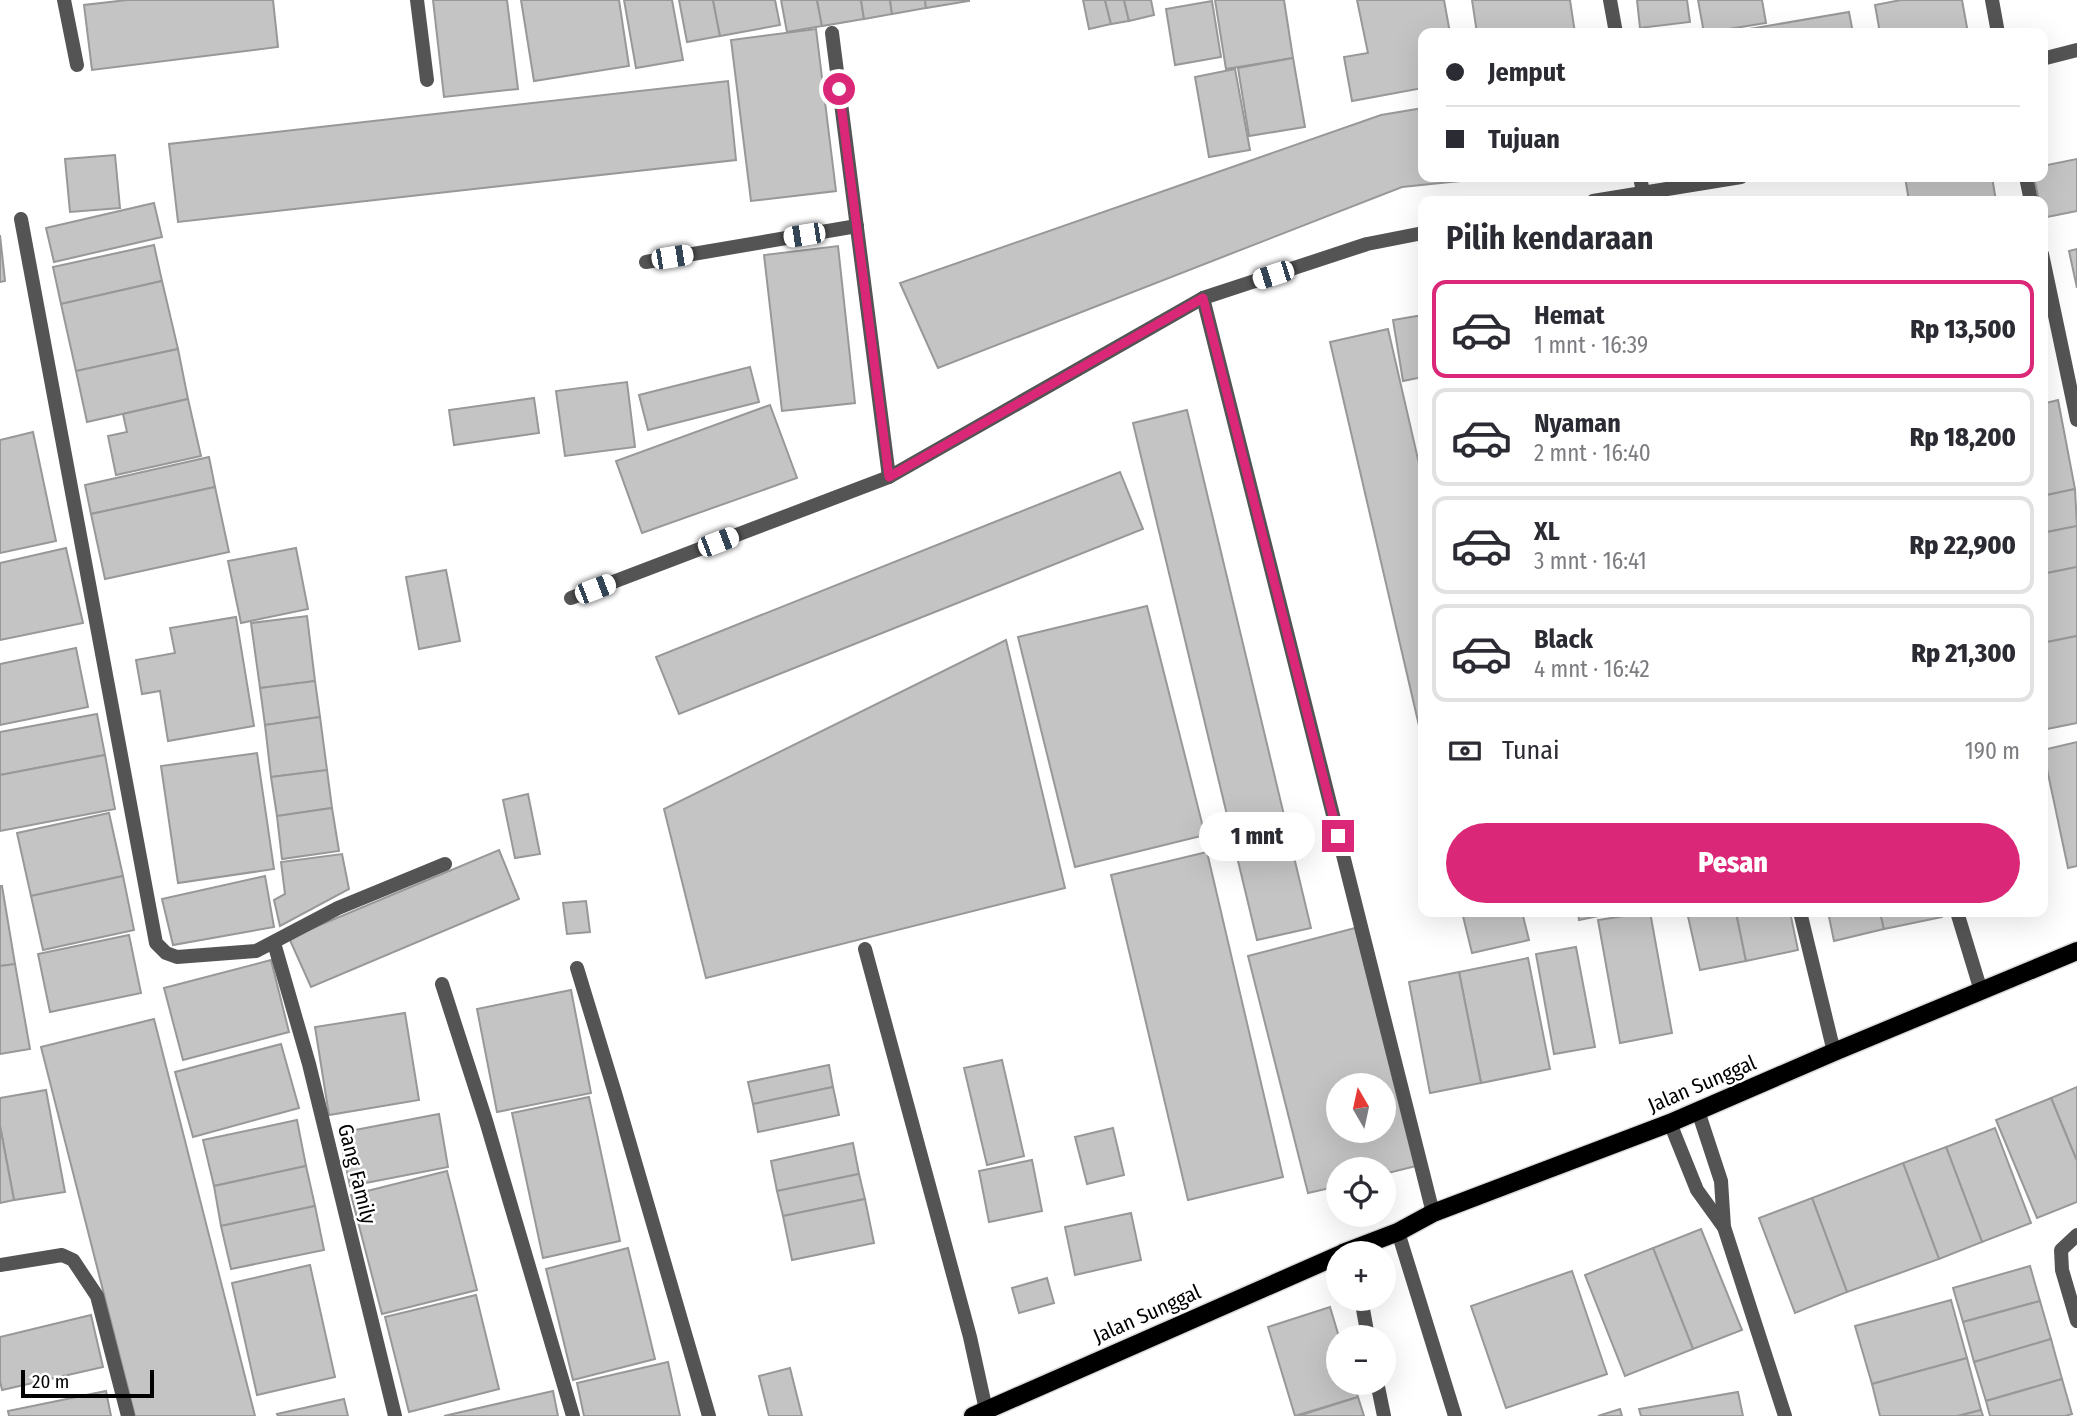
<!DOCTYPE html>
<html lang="id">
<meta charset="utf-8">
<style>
:root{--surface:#fff;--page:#f7f7f7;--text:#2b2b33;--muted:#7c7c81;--line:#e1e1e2;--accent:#db2777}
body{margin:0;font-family:"Fira Sans Condensed",sans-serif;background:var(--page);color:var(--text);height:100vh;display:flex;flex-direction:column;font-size:26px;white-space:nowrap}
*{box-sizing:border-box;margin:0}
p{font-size:23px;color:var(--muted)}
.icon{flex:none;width:38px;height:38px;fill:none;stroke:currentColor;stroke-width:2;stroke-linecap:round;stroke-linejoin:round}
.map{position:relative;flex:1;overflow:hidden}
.panel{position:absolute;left:1418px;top:196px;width:630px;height:721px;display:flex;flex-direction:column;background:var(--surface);border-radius:14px;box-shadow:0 7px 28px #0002}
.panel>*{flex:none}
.guide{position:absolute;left:1418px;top:28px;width:630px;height:154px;border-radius:14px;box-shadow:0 7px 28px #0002;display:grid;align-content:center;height:154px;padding:0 28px;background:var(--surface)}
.needle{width:46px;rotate:351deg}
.buttons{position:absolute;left:1326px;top:1073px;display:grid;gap:14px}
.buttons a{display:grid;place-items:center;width:70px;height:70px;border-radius:50%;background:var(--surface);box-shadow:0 7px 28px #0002;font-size:35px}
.scale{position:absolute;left:21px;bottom:18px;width:133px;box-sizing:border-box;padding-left:7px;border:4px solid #000;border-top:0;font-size:19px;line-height:24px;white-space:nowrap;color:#000;-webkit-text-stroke:5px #fff;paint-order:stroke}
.end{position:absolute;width:32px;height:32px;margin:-16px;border:9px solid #db2777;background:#fff;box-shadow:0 0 0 4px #fff}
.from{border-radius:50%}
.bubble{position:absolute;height:49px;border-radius:24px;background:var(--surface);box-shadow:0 7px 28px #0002;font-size:23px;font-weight:800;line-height:49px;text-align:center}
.car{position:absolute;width:21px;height:42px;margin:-21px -10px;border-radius:9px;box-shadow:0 0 5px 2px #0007;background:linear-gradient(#fff 24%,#345 0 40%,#fff 0 76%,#345 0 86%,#fff 0)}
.guide b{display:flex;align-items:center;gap:24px;height:66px;font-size:26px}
.guide b+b{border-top:2px solid var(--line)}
.guide i{width:18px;height:18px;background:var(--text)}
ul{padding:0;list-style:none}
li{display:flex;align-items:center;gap:21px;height:98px;margin:0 14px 10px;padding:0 14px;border:4px solid var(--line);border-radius:14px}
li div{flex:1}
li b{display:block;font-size:26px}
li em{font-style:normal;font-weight:800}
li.active{border-color:var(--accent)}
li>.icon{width:63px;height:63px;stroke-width:1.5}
h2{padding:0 28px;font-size:32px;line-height:84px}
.pay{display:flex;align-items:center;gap:18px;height:77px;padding:0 28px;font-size:26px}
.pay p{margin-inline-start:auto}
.action{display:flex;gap:14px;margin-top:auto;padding:14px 28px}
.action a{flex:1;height:80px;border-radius:42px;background:var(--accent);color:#fff;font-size:28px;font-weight:800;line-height:80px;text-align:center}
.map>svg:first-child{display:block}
</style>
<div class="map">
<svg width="2077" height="1416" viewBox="0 0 2077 1416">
<rect width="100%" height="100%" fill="#fff"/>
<!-- building -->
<g fill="#c4c4c4" stroke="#989898" stroke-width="2" fill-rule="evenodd">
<path d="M127,0H273L278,47L92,70L84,5Z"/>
<path d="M433,0H507L518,89L444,97Z"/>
<path d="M521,0H619L629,66L534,81Z"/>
<path d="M624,0H672L683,60L636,68Z"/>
<path d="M679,0H713L720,36L687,42Z"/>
<path d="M713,0H775L780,25L720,36Z"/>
<path d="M781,0H817L822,26L787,32Z"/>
<path d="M817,0H861L864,19L822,26Z"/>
<path d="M861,0H890L892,14L864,19Z"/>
<path d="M890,0H925L926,8L892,14Z"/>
<path d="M925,0H969V1L926,8Z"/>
<path d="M1083,0H1105L1111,24L1089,29Z"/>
<path d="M1105,0H1124L1129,21L1111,24Z"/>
<path d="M1124,0H1151L1154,15L1129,21Z"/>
<path d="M1215,0H1284L1293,58L1226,69Z"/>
<path d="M1357,0H1444L1450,33H1423V88L1352,101L1344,57L1368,53Z"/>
<path d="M1472,0H1570L1575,33H1477Z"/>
<path d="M1637,0H1687L1690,22L1640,28Z"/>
<path d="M1698,0H1762L1766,23L1704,33Z"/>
<path d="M1901,0H1962L1968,33H1880L1875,5Z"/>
<path d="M1212,1L1221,57L1175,65L1166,9Z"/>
<path d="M1849,12L1853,33H1726Z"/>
<path d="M816,29L836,191L751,201L731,40Z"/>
<path d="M1293,58L1305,127L1249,136L1238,68Z"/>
<path d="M1235,69L1250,150L1209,157L1195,77Z"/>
<path d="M728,81L736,160L178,222L169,144Z"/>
<path d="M1423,108V177H1499L1402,187L938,368L900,283L1381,115Z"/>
<path d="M115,155L120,208L70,212L65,159Z"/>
<path d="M2077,159V211L2042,218V201H2039L2034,177H2042V166Z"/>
<path d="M1905,177H1992L1996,201H1909Z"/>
<path d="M154,203L162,237L54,262L46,228Z"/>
<path d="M0,235L5,281L0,282Z"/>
<path d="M154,245L162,281L61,304L53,267Z"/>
<path d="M838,246L855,403L782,411L764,255Z"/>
<path d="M2077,249V288L2069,251Z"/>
<path d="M162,281L178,349L76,371L61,304Z"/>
<path d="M1423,315V377L1403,381L1393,320Z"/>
<path d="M1388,329L1423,481V743L1330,342Z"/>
<path d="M178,349L188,399L87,422L76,371Z"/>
<path d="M750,367L759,402L648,430L639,395Z"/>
<path d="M627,382L635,447L565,456L556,391Z"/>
<path d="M534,398L539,433L454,445L449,410Z"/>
<path d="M188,399L201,456L116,475L108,436L127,432L123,414Z"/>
<path d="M2058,400L2075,489L2042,496V404Z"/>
<path d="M770,405L797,478L642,533L616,461Z"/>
<path d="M1187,410L1311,928L1257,940L1133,423Z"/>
<path d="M33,432L56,541L0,553V440Z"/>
<path d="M209,457L215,487L91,514L85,485Z"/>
<path d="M1120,472L1143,529L679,714L656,657Z"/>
<path d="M215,487L229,552L105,579L91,514Z"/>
<path d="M2075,489L2077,526L2042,533V496Z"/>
<path d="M2077,526V567L2042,574V533Z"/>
<path d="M66,548L83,623L0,640V563Z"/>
<path d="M296,548L308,609L241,623L228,561Z"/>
<path d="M2077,567V636L2042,643V574Z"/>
<path d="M446,570L460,641L419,649L406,577Z"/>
<path d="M1147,606L1205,835L1075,867L1018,637Z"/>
<path d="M307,616L315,681L260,688L251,623Z"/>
<path d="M236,617L254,726L168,741L160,691L142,694L136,660L175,653L170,628Z"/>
<path d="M2077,636V723L2042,730V643Z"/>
<path d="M1006,640L1065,888L706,978L664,809Z"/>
<path d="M76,648L88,707L0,725V664Z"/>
<path d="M315,681L320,717L265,725L260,688Z"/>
<path d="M97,714L105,755L0,775V732Z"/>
<path d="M320,717L327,770L271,777L265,725Z"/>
<path d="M2077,742V866L2068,868L2043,750Z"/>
<path d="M257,753L274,869L178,883L161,766Z"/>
<path d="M105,755L115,809L0,831V775Z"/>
<path d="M327,770L332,808L277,816L271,777Z"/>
<path d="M528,794L540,854L515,858L503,800Z"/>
<path d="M332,808L339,851L282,859L277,816Z"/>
<path d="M109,813L123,876L31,896L17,833Z"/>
<path d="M499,850L519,899L311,987L289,938Z"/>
<path d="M1207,852L1283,1177L1188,1200L1111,875Z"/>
<path d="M342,854L349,889L280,926L274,900L285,894L281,862Z"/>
<path d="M123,876L134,930L43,950L31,896Z"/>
<path d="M265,876L274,927L173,945L162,899Z"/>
<path d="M0,886H2L15,964L0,966Z"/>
<path d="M586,901L590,932L567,934L563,903Z"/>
<path d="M1462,912H1522L1529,940L1472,953Z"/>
<path d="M1578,912H1618L1579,920Z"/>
<path d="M1650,912L1672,1033L1620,1043L1598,920Z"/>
<path d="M1687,912H1736L1746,961L1700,970Z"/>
<path d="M1736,912H1790L1798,950L1746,961Z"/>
<path d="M1828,912H1880L1884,929L1834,941Z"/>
<path d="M1880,912H1941L1942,917L1884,929Z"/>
<path d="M1355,928L1416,1166L1384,1174V1169H1339V1186L1308,1193L1248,956ZM1339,1085H1384V1130H1339Z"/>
<path d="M129,935L141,993L50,1012L38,954Z"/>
<path d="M1576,947L1595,1047L1554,1054L1536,954Z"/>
<path d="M1528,958L1550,1069L1481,1083L1459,972Z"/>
<path d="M271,960L289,1032L183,1060L164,988Z"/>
<path d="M15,964L30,1049L0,1054V966Z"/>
<path d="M1459,972L1481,1083L1430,1093L1409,982Z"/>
<path d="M571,990L591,1093L497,1112L477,1009Z"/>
<path d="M405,1013L419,1100L329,1115L315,1027Z"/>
<path d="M154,1019L255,1416H135L41,1047Z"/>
<path d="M281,1044L299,1108L193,1137L175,1072Z"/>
<path d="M1002,1060L1024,1156L987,1165L964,1068Z"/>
<path d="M829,1065L833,1087L753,1104L748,1082Z"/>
<path d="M833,1087L839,1115L758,1132L753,1104Z"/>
<path d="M2077,1087V1161L2051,1098Z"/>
<path d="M46,1090L65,1192L14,1200L0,1126V1098Z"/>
<path d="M589,1097L620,1241L543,1258L512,1113Z"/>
<path d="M2051,1098L2077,1161V1202L2037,1218L1996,1120Z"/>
<path d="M439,1114L448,1167L350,1186L339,1133Z"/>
<path d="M297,1120L306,1166L214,1186L203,1140Z"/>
<path d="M0,1126L14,1200L0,1203Z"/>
<path d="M1113,1128L1124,1175L1087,1184L1075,1137Z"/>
<path d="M1995,1128L2031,1223L1982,1242L1946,1147Z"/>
<path d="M853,1143L859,1174L777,1191L771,1161Z"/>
<path d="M1946,1147L1982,1242L1939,1259L1903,1163Z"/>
<path d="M1032,1160L1042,1211L989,1222L979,1171Z"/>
<path d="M1903,1163L1939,1259L1847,1292L1812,1198Z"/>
<path d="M306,1166L315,1206L221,1226L214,1186Z"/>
<path d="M447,1171L477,1290L382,1314L351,1195Z"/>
<path d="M859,1174L865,1199L783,1216L777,1191Z"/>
<path d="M1812,1198L1847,1292L1795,1313L1759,1218Z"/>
<path d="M865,1199L874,1243L792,1260L783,1216Z"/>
<path d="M315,1206L324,1250L231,1269L221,1226Z"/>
<path d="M1131,1213L1141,1260L1075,1275L1065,1227Z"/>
<path d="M1701,1229L1742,1330L1693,1349L1653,1248Z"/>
<path d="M628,1248L655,1359L573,1380L546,1269Z"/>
<path d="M1653,1248L1693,1349L1625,1376L1585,1275Z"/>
<path d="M310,1265L335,1377L257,1395L232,1283Z"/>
<path d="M2030,1266L2040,1301L1963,1322L1953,1288Z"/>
<path d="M1572,1271L1607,1374L1506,1408L1471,1306Z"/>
<path d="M1047,1278L1054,1303L1019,1313L1012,1288Z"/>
<path d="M476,1295L499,1389L409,1412L385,1317Z"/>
<path d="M1951,1300L1967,1358L1872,1384L1855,1326Z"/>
<path d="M2040,1301L2051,1339L1974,1362L1963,1322Z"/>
<path d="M1330,1307L1339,1337V1382H1353L1358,1397L1295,1416L1268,1327Z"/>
<path d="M91,1315L103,1367L2,1390L0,1381V1337Z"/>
<path d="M2051,1339L2062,1379L1986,1401L1974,1362Z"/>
<path d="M1967,1358L1981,1410L1958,1416H1880L1872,1384Z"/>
<path d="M668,1362L680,1416H584L577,1383Z"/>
<path d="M790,1368L802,1416H769L759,1376Z"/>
<path d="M2062,1379L2072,1414L2065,1416H1990L1986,1401Z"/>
<path d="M106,1391L111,1416H9L8,1411Z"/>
<path d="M553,1391L558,1416H444Z"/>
<path d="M1738,1392L1743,1416H1641L1639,1409Z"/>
<path d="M1358,1397L1364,1416H1298Z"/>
<path d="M344,1399L348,1416H278L277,1414Z"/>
<path d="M1620,1409L1622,1416H1598Z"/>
<path d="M1981,1410L1983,1416H1958Z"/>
</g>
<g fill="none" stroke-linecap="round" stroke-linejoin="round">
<defs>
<g id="primary">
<path d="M1343,1253L1398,1232L1433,1213L1670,1123L1834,1052L2077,951"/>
<path d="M973,1416L1339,1255"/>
</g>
</defs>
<!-- primary casing -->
<use href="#primary" stroke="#dbdbdb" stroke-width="21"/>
<!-- lane -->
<g stroke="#545454" stroke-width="14">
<path d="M832,33L889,477"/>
<path d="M2042,59L2077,50"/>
<path d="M1593,201L1741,177"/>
<path d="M646,262L857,226"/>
<path d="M1203,298L1433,1213"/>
<path d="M571,598L889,477L1203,298L1367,244L1423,233"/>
<path d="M1957,912L1981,991"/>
<path d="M865,949L970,1337L986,1410"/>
<path d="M577,968L615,1093L709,1416"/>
<path d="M1361,1298L1368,1337"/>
<path d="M1377,1382L1384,1416"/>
</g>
<!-- street -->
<g stroke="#545454" stroke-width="14">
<path d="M64,0L77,65"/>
<path d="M417,0L427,80"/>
<path d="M1610,0L1616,33"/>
<path d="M1992,0L1998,33"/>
<path d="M1640,177L1643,192"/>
<path d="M2026,177L2031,201"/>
<path d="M21,219L156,943L166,953L177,957L256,951L338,908L445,864"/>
<path d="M2042,254L2077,420"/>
<path d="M1800,912L1834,1052"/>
<path d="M274,943L309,1064L395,1416"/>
<path d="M442,984L486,1121L573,1416"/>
<path d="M1698,1111L1721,1181L1724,1227L1785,1416"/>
<path d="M1670,1123L1697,1190L1723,1226"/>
<path d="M1398,1232L1455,1416"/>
<path d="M2077,1235L2061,1250L2062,1270L2077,1321"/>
<path d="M0,1265L62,1255L73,1260L97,1296L128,1416"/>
</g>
<!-- primary -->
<use href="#primary" stroke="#000" stroke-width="18"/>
</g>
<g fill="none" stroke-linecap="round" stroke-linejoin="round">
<!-- route -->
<path stroke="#db2777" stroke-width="9" d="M839,89L889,477L1203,298L1338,836"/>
</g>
<g text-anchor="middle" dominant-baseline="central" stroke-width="5" stroke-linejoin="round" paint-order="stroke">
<!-- street labels -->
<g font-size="21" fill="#000" stroke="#fff">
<text transform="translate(1702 1084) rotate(-23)">Jalan Sunggal</text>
<text transform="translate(357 1174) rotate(76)">Gang Family</text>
<text transform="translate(1147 1314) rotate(-24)">Jalan Sunggal</text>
</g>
</g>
</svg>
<div class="buttons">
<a><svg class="needle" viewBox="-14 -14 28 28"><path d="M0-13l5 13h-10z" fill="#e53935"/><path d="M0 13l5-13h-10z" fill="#7c7c81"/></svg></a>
<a><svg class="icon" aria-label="locate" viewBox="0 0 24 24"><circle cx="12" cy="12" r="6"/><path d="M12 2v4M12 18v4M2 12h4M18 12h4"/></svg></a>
<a>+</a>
<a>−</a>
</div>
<div class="scale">20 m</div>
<i class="end from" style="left:839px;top:89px"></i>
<i class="end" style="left:1338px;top:836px"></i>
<div class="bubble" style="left:1199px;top:812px;width:116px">1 mnt</div>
<i class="car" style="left:804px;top:235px;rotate:261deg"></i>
<i class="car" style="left:672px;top:257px;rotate:81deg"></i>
<i class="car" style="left:1273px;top:275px;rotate:252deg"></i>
<i class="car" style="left:718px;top:542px;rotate:69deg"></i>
<i class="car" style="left:595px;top:589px;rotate:69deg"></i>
<div class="guide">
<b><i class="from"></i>Jemput</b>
<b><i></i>Tujuan</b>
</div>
<section class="panel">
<h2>Pilih kendaraan</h2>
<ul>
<li class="active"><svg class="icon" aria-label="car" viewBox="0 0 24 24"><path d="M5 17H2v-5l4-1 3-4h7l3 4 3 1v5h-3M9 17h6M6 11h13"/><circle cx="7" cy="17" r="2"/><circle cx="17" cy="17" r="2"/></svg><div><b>Hemat</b><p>1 mnt · 16:39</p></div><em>Rp 13,500</em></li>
<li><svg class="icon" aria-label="car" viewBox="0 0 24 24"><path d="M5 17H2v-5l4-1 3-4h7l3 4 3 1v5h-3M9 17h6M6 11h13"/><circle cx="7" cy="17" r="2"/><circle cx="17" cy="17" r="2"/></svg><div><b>Nyaman</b><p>2 mnt · 16:40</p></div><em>Rp 18,200</em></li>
<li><svg class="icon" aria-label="car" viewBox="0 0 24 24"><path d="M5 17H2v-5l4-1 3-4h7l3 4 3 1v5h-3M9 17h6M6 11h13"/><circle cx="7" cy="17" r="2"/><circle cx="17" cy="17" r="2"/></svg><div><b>XL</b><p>3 mnt · 16:41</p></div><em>Rp 22,900</em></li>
<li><svg class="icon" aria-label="car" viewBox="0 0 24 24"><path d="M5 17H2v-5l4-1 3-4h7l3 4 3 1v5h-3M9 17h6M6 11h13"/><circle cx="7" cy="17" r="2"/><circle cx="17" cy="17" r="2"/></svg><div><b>Black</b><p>4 mnt · 16:42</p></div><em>Rp 21,300</em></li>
</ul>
<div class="pay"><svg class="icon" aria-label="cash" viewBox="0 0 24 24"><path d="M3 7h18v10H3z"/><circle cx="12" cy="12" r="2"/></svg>Tunai<p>190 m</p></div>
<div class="action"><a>Pesan</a></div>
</section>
</div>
